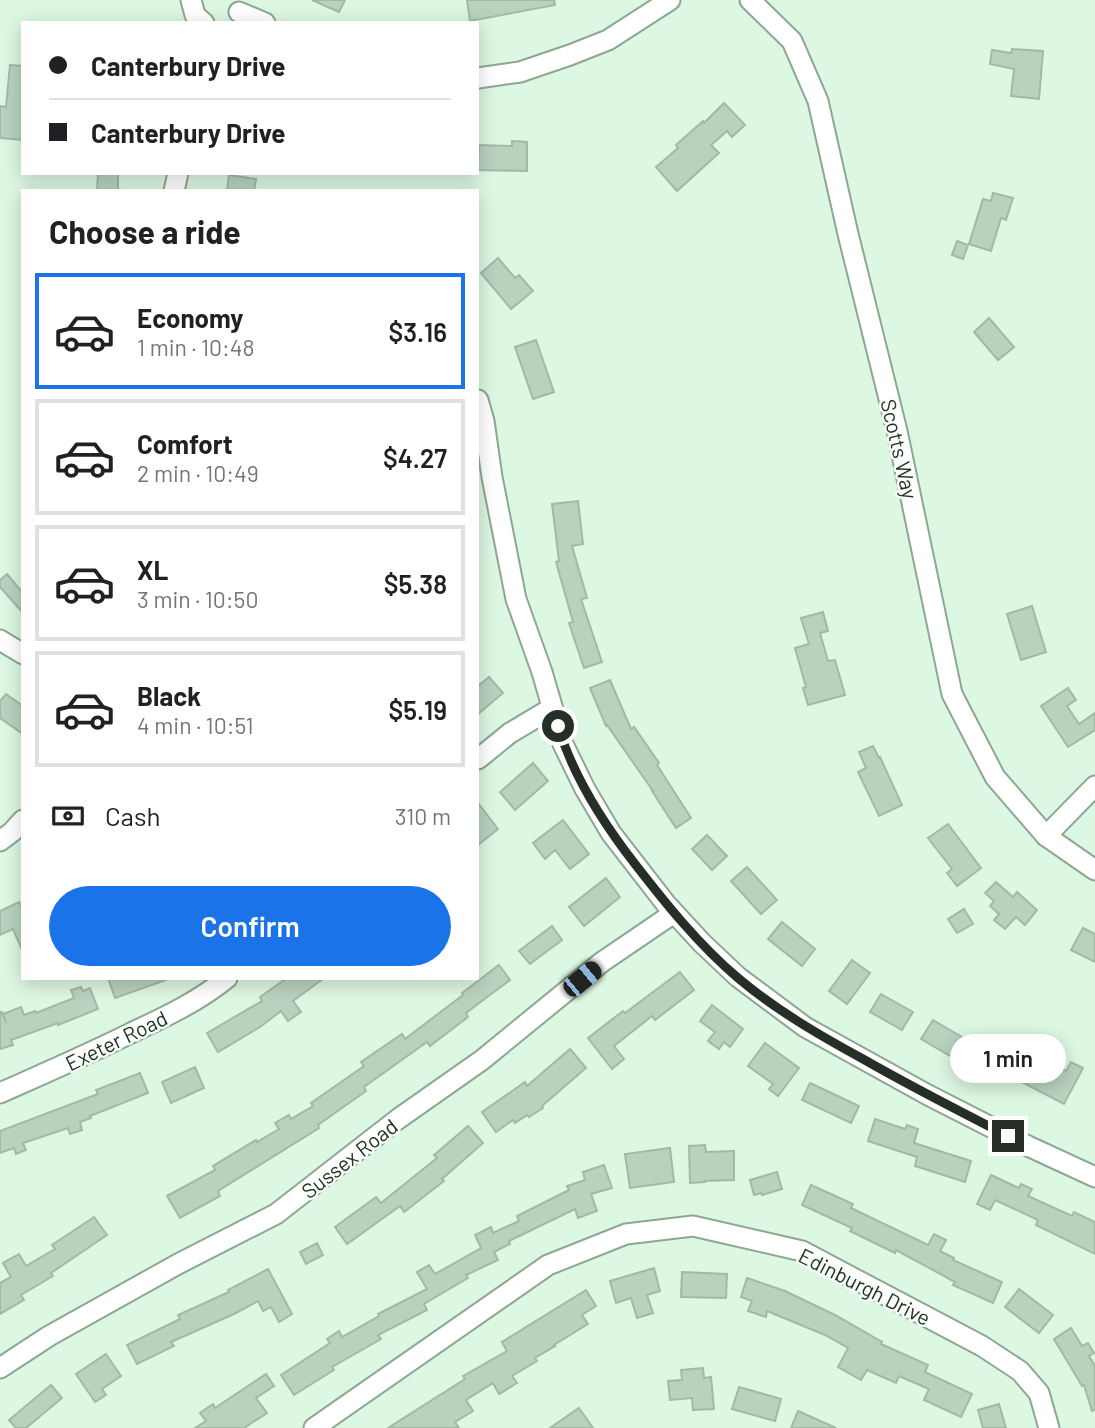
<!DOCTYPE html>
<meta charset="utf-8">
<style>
:root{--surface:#fff;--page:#f6f6f6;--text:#202124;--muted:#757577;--line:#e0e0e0;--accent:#1a73e8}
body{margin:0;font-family:Barlow,sans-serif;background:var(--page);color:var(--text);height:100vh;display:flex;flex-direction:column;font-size:26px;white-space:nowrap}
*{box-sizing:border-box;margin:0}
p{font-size:23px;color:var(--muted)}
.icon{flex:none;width:38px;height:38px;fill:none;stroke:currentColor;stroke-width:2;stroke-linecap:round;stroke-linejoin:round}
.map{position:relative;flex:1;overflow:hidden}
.side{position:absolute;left:21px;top:189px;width:458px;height:791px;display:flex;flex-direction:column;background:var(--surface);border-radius:0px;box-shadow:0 4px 18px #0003}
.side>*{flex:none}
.top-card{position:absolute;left:21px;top:21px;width:458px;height:154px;border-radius:0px;box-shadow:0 4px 18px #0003;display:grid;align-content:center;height:154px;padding:0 28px;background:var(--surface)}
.end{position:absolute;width:32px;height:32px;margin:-16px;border:9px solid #252f27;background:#fff;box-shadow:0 0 0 4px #fff}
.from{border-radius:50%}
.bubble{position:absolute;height:49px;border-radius:24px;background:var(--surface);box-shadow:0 4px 18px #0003;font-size:23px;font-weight:600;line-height:49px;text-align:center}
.car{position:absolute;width:21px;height:42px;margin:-21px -10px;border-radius:9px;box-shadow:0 0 5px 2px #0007;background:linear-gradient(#222 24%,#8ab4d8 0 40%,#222 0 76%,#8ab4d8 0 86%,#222 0)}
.top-card b{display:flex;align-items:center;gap:24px;height:66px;font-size:26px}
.top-card b+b{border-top:2px solid var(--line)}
.top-card i{width:18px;height:18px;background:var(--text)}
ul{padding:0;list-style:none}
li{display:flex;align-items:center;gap:21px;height:116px;margin:0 14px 10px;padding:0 14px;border:4px solid var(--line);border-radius:0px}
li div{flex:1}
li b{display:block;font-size:26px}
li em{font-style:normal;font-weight:600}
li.selected{border-color:var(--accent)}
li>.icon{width:63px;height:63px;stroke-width:1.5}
h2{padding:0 28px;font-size:32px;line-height:84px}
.pay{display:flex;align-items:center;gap:18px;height:77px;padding:0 28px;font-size:26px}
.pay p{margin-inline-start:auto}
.action{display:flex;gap:14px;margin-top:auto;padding:14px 28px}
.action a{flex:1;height:80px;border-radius:42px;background:var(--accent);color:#fff;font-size:28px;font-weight:600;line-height:80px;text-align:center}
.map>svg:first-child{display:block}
</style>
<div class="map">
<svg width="1095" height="1428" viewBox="0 0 1095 1428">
<rect width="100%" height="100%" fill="#dcf7e2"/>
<!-- building -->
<g fill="#b8d2be" stroke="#a0baa5" stroke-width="2">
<path d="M312,0H345L339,12Z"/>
<path d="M467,0H554L555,5L470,21Z"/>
<path d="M1012,49L1043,51L1039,99L1011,96L1014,69L990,64L992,50L1011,53Z"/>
<path d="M10,65L23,66V140L0,138V106L6,107Z"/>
<path d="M724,103L745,125L732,137L727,131L711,145L719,153L677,191L656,167L678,148L676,145L703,121L704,123Z"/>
<path d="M512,141L527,142V171L478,170L479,145L512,146Z"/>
<path d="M98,173H118V191H97Z"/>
<path d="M229,175L256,179L254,191H227Z"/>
<path d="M993,193L1013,198L1006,220L1001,218L991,251L969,244L983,199L991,201Z"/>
<path d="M957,241L968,245L963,259L952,255Z"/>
<path d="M498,258L515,278L519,275L533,291L511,309L481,273Z"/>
<path d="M989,318L1014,347L998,360L974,332Z"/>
<path d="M536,340L554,392L533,399L515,347Z"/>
<path d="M578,501L583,544L572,546L587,598L581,599L602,662L584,668L569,623L573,622L556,562L559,561L552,504Z"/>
<path d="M7,574L23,593V613L0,587V580Z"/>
<path d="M1032,606L1046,652L1021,660L1007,614Z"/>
<path d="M823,612L828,631L820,633L828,661L835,660L845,695L808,705L803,688L806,687L795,648L809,644L801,618Z"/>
<path d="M489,677L503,693L478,714V686Z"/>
<path d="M610,680L631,729L634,727L659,763L657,765L691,818L676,828L652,791H653L607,725L606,726L590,688Z"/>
<path d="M1068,688L1076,700L1067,706L1079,724L1095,713V730L1068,747L1041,706Z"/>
<path d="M6,694L23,706V734L0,718V701Z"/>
<path d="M873,746L879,758L880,757L902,805L879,816L858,772L866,768L859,752Z"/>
<path d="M533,763L548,781L515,810L500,792Z"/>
<path d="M478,803L498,829L478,845Z"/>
<path d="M563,820L589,854L570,869L555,850L545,859L533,843Z"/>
<path d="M948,824L981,868L957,886L947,873L952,869L928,838Z"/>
<path d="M707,835L727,856L712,870L692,849Z"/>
<path d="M747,867L777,900L761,914L731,881Z"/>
<path d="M606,878L620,897L584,926L569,907Z"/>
<path d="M996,882L1013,897L1017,892L1037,910L1025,925L1016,917L1005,929L994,920L999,914L990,906L994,901L985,893Z"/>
<path d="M19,902L23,911V952L13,929L0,935V911Z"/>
<path d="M964,909L973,924L957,933L948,919Z"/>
<path d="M782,922L815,949L802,966L768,939Z"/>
<path d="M552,926L562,940L530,964L519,951Z"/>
<path d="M1083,928L1095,934V962L1071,950Z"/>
<path d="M852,960L870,973L847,1004L829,991Z"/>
<path d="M499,965L510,980L466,1013L468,1017L430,1046L427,1042L364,1087L366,1091L318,1125L319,1128L218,1191L220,1196L180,1218L167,1196L215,1170L213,1166L256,1140L257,1142L279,1129L275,1123L289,1115L291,1119L313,1106L311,1103L364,1066L361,1062L402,1034L405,1039L463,995L462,993Z"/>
<path d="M680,972L694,990L655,1020L652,1016L614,1046L624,1059L612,1069L588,1038L623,1011L625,1013Z"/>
<path d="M108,978H165L166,980L115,998Z"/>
<path d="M287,978H324L293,1001L301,1012L288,1021L281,1011L260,1027L218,1052L207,1033L262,1001L260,997Z"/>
<path d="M81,987L83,991L90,988L98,1009L58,1025V1023L11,1040L13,1045L0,1049V1012H2L6,1023L3,1014L21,1007L24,1015L35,1011L36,1013L74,998L71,990Z"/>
<path d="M881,994L913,1012L902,1030L870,1012Z"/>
<path d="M712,1005L743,1029L730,1047L724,1042L719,1049L708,1041L715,1032L700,1021Z"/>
<path d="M933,1020L967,1040L955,1059L921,1039Z"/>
<path d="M765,1043L799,1068L778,1096L769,1089L773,1084L748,1066Z"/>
<path d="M982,1046L1033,1067L1039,1056L1066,1071L1071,1062L1083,1068L1064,1104L1010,1076L1008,1081L974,1067Z"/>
<path d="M570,1049L586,1068L542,1106L543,1108L529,1117L527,1115L515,1123L513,1120L496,1132L482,1112L525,1082L527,1086Z"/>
<path d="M195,1067L204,1088L171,1103L162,1082Z"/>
<path d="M140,1073L148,1093L90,1116L91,1118L80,1122L82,1130L70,1134L68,1128L23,1143L26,1150L16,1154L14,1148L0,1153V1131L98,1094L96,1090Z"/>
<path d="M810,1083L859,1106L851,1123L802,1100Z"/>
<path d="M875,1119L905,1129L907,1125L918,1129L914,1143L971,1161L965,1182L915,1166L917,1157L868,1141Z"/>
<path d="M468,1126L483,1143L442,1179L444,1181L404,1212L400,1206L347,1244L335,1227L376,1197L381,1203L437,1158L434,1155Z"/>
<path d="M705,1145L706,1152L734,1151V1180L705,1181V1182L690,1183L689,1146Z"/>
<path d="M670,1148L674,1182L630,1188L625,1154Z"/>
<path d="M604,1165L612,1188L591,1194L597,1211L578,1218L575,1209L509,1241L510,1244L494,1252L498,1260L466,1275L468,1278L424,1304L427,1310L378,1335L381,1339L332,1367L334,1370L294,1395L281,1375L330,1343L327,1339L339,1331L342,1337L379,1316L378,1314L427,1289L417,1272L429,1265L435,1274L481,1248L475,1235L491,1227L493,1233L519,1221L517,1216L569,1190L567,1186L585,1180L583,1172Z"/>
<path d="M777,1172L782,1189L762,1195L761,1193L754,1195L750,1180Z"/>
<path d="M991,1175L1019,1188L1021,1184L1032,1189L1028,1196L1072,1216L1074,1212L1095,1222V1254L1036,1225L1038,1220L995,1200L990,1210L977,1204Z"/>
<path d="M811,1185L853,1204L851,1208L928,1245L934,1234L946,1240L940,1251L954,1258L953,1260L1002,1282L993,1303L953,1285L955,1282L896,1250L895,1253L850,1231L852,1228L802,1205Z"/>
<path d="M94,1217L107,1235L51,1273L53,1276L21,1295L24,1300L0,1314V1283L11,1277L3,1263L19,1254L26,1266L55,1249L52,1245Z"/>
<path d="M317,1243L323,1255L306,1264L300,1252Z"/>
<path d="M654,1268L660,1291L647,1295L653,1313L637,1318L631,1298L616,1303L610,1281Z"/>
<path d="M268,1269L292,1314L279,1322L271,1307L263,1311L258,1301L234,1314L171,1342L174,1346L137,1364L127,1345L180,1319L178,1315L229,1292L228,1290Z"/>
<path d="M682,1272L727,1274L726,1298L681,1297Z"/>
<path d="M747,1278L785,1291L835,1315L882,1342L881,1344L928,1365L925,1372L972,1394L961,1417L924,1400L929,1389L899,1376L896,1383L867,1370L861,1380L838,1367L848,1348L825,1335L767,1311L766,1317L748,1311L752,1301L741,1297Z"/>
<path d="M1019,1289L1053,1315L1039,1333L1005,1307Z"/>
<path d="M586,1290L596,1306L582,1315L588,1324L554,1345L555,1346L535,1358L537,1361L512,1376L517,1383L499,1394L493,1383L466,1400L473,1411L455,1422L459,1428H388L465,1379L463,1376L507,1351L502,1342Z"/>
<path d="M1071,1328L1082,1346L1088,1343L1094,1353L1089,1356L1095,1366V1410L1092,1411L1084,1385L1082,1386L1054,1339Z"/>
<path d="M106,1354L121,1376L102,1389L106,1395L95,1402L76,1374Z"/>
<path d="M703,1368L704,1378L711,1377L714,1409L693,1410L692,1398L670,1400L668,1381L682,1380L681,1370Z"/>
<path d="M266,1374L274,1386L256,1398L267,1413L244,1428H195L206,1421L200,1413L213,1404L215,1408Z"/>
<path d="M51,1385L62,1398L26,1428H16L9,1420Z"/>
<path d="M739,1387L781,1399L775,1421L732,1409Z"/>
<path d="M999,1404L1006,1428H983L978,1410Z"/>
<path d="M579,1408L593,1428H550Z"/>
<path d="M798,1411L836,1428H791Z"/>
</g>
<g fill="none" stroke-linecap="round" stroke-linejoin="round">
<defs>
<g id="minor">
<path d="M191,0L195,15L204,23"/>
<path d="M750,0L792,41L818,101L848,234L897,431L952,694L995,777L1046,836L1095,870"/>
<path d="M239,12L265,23"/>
<path d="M478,78L520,72L570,55L608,40L670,0"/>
<path d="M174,191L178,173"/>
<path d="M478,400L484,421L492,477L516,599L542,672L563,744L585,789L611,833L666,904L702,943L738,977L805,1027L928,1095L1028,1146L1095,1177"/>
<path d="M0,640L23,654"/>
<path d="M478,759L510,733L552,708"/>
<path d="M1046,836L1095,786"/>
<path d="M0,841L12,832L23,820"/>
<path d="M0,1093C45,1073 89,1054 133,1032C165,1017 199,1001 227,978"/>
<path d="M0,1368L49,1336L178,1264L276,1214L398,1119L482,1060L602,962L674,913"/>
<path d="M314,1428L548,1265L626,1234L693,1226L802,1251L982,1346L1020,1371L1039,1393L1049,1428"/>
</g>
</defs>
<!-- minor casing -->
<use href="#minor" stroke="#8ea793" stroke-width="23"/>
<!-- minor -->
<use href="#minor" stroke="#fff" stroke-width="19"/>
</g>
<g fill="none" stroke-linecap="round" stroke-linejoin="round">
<!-- route -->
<path stroke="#252f27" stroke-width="9" d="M558,726C573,776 603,823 635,864C666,904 699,945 738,978C776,1010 819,1035 863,1059C910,1086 959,1111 1008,1136"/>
</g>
<g text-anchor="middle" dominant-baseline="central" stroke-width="5" stroke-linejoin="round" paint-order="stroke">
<!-- street labels -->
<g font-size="21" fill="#252f27" stroke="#f8fef9">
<text transform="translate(900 449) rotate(77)">Scotts Way</text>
<text transform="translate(116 1040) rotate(-26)">Exeter Road</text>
<text transform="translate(349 1158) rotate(-38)">Sussex Road</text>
<text transform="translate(865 1286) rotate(27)">Edinburgh Drive</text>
</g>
</g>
</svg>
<i class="end from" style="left:558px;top:726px"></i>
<i class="end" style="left:1008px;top:1136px"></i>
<div class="bubble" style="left:950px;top:1034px;width:116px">1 min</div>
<i class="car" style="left:582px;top:979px;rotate:51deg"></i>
<div class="top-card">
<b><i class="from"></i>Canterbury Drive</b>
<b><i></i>Canterbury Drive</b>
</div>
<section class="side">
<h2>Choose a ride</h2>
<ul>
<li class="selected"><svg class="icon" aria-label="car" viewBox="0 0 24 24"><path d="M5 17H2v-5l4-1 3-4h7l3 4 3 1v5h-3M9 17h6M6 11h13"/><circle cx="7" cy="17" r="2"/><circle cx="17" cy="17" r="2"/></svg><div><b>Economy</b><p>1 min · 10:48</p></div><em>$3.16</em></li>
<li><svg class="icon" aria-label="car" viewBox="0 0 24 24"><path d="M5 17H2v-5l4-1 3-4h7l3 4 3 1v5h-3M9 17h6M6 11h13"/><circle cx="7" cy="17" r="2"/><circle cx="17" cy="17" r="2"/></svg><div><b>Comfort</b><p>2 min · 10:49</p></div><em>$4.27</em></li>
<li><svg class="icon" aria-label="car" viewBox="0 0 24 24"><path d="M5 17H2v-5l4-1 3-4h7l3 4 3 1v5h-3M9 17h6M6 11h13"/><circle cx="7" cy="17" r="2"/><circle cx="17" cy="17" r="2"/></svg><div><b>XL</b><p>3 min · 10:50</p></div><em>$5.38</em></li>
<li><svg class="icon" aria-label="car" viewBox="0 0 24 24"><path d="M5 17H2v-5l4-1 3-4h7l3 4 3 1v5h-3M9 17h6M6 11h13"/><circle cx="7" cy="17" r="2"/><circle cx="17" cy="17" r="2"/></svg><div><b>Black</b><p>4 min · 10:51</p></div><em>$5.19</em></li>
</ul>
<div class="pay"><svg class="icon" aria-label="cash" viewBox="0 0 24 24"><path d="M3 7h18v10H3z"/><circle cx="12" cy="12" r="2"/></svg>Cash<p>310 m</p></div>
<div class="action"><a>Confirm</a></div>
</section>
</div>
